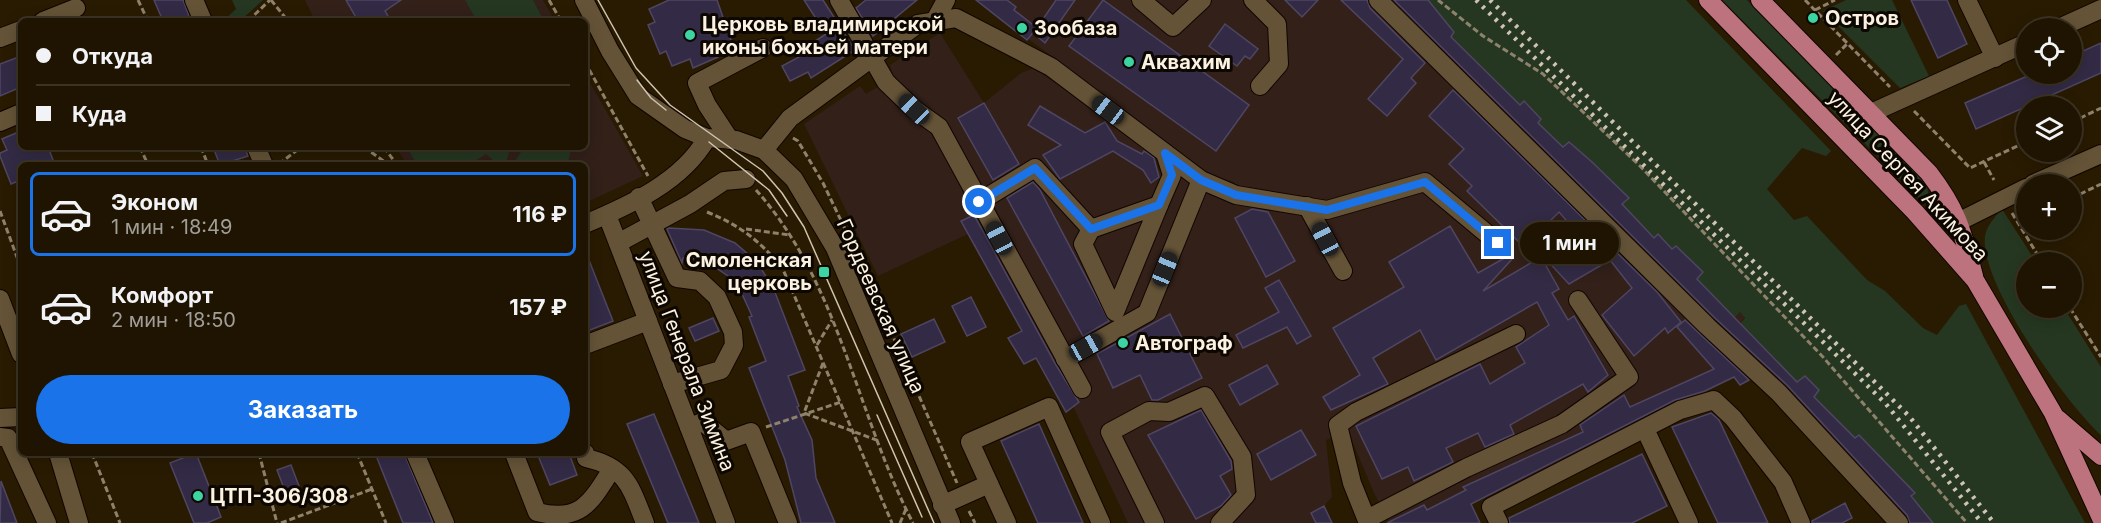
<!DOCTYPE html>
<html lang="ru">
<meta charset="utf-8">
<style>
:root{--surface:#1f1401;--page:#2c2110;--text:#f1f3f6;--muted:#a19e99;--line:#3c3323;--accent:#1a73e8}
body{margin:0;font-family:Inter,sans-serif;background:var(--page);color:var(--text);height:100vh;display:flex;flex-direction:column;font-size:22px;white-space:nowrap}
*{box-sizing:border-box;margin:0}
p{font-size:20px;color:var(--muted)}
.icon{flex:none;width:33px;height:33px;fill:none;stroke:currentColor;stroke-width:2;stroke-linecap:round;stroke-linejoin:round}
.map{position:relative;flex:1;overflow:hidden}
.side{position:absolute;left:18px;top:162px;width:570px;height:294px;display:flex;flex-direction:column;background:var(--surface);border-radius:9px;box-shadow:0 3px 15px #0003,0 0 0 2px var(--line)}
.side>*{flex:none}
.hud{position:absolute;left:18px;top:18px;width:570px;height:132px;border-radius:9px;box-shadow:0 3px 15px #0003,0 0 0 2px var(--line);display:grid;align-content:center;height:132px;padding:0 18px;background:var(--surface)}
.controls{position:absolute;left:2016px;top:18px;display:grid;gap:12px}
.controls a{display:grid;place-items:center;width:66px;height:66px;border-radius:50%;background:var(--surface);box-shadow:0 3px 15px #0003,0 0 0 2px var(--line);font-size:30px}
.end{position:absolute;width:27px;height:27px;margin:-14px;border:8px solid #1a73e8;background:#fff;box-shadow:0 0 0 3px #fff}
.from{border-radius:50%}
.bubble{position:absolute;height:42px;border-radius:21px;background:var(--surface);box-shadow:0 3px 15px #0003,0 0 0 2px var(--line);font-size:20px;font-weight:700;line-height:42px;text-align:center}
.car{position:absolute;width:18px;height:36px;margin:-18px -9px;border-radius:8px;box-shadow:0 0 4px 2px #0007;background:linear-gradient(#222 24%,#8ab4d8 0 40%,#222 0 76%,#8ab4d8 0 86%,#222 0)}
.hud b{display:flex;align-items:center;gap:21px;height:57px;font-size:22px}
.hud b+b{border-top:2px solid var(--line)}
.hud i{width:15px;height:15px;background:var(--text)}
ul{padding:10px 0 0;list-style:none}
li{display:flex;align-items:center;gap:18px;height:84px;margin:0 12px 9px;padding:0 6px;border:3px solid transparent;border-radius:9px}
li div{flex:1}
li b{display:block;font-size:22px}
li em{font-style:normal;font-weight:700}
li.current{border-color:var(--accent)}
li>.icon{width:54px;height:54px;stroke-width:1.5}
.primary-button{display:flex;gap:12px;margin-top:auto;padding:12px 18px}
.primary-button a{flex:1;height:69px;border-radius:36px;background:var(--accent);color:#fff;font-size:24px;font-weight:700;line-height:69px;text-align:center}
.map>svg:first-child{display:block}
</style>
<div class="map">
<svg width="2101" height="523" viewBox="0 0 2101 523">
<rect width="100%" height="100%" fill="#291b01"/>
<!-- industrial -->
<g fill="#322019">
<path d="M305,0H543L555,21H307L313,17Z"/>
<path d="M976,0H1428L1454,32L1541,119L1538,123L1569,142L1608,177L1600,184L1655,238L1658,234L1676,246L1703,272L1697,279L1734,317L1740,312L1745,317L1740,324L1798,382L1805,376L1819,390L1814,397L1859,435L1915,493L1911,496L1933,523H1886L1754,377L1740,385L1735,378L1727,379L1654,412L1639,424L1591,448L1471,504L1390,523L1374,493L1348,431L1326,440L1332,497L1324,506L1332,523H1128L1073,406L1066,412L1036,358L1024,364L1008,338L1022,331L968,234L878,276L804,124L860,86L866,94L886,82L893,76L890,65L940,33L984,103L1021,73L1034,68L1153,153L1155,165L1162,175L1179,169L1234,203V182L1212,176Z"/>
<path d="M585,74L643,176L585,203V165H408L395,147H585Z"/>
</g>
<!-- green -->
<g fill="#253721">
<path d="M232,0H263L240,21H223L236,9Z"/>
<path d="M465,0H533L544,21H477Z"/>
<path d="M1428,0H1686L1831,151L1826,156L1802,148L1767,189L1794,220L1807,216L1867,280L1885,291L1923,328L1937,335L1959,306L1966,304L2085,523H1933L1911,496L1914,492L1859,436L1855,438L1814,397L1819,390L1805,376L1797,382L1740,324L1745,318L1740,312L1734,318L1697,279L1703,272L1676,246L1668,252L1658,234L1654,238L1600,185L1608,177L1592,162L1588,165L1570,142L1563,147L1538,123L1541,119L1520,105L1451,37L1454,32Z"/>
<path d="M1722,0H1747L1925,182L1932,205L1924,203Z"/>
<path d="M1846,0H1892L1929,76L1900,88L1823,11Z"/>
<path d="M407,147H511L505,165H499L486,154L469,165H417Z"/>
<path d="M524,147H572L567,165H513Z"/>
<path d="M2002,209L2036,262H2026V308H2064L2101,367V435C2066,403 1979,283 1985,236C1987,225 1995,217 2002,209Z"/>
</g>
<!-- building -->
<g fill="#332b45" stroke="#4e4662" stroke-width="1.5">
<path d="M154,0H183L189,16L178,21H163Z"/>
<path d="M346,0H401L385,11L391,21H358Z"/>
<path d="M669,0H717L732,43L715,50L718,57L693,68L690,59L672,66L666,51L660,54L648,25L655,22L649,9Z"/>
<path d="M804,0H823L855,50L811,78L808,72L790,81L782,66L799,57L797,53L826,34Z"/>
<path d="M866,0H917L873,36L856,8Z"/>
<path d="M976,0H1007L1016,7L1014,10L1037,28L1056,0H1075L1045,43L1033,33L1036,29L1027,40Z"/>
<path d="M1103,0L1249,105L1216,151L1069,46Z"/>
<path d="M1285,0H1318L1302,17Z"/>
<path d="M1341,0H1367L1370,8L1425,63L1411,78L1416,83L1387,116L1368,99L1403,59Z"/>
<path d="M1394,0H1428L1454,32L1451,37L1520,105L1524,101L1541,119L1538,123L1563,147L1569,142L1592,162L1629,198L1622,204L1654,238L1658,234L1672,249L1676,246L1703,272L1697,279L1797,382L1805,376L1819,390L1814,397L1855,438L1859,435L1915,493L1911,496L1933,523H1910L1907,515L1787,385L1715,318Z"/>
<path d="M1911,0H1947L1967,44L1938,58Z"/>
<path d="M1225,24L1258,49L1250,59L1245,56L1237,66L1209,46Z"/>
<path d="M2101,43V73L1976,129L1965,103L2032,74H2072V56Z"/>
<path d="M21,56V87L0,96V64Z"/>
<path d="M1453,90L1589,224L1601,246L1607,243L1657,292L1681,322L1668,333L1665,328L1634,356L1602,315L1632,288L1610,260L1569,284L1543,256L1579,235L1559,212L1524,247L1467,191L1472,186L1449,164L1464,149L1429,116Z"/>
<path d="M984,103L1019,164L993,180L958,118Z"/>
<path d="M1040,106L1085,133L1105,122L1117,141L1142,154L1144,151L1154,158L1159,177L1151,183L1143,170L1113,151L1060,179L1043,155L1061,145L1028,125Z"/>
<path d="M21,131V147H48L55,165H21V180L11,184L0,156V153L7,150L2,139Z"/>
<path d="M213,147H245L248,156L220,165Z"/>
<path d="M1033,182L1040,190L1109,321L1083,336L1007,198Z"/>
<path d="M1252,209L1268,212L1295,261L1266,277L1235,218Z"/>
<path d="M974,215L1056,365L1079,402L1066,412L1036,358L1024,364L1008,338L1022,331L961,221Z"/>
<path d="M1450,226L1478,273L1510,255L1513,258L1483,291L1541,257L1559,289L1552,293L1568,320L1574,316L1608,375L1588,392L1583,384L1510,425L1514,434L1485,447L1478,433L1446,448L1453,462L1414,481L1408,467L1382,479L1356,426L1480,364L1490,384L1525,363L1516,347L1549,325L1537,302L1436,360L1420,330L1373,358L1388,384L1331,410L1323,397L1360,375L1333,328L1404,287L1389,262Z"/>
<path d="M669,228L704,230L735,243L756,261L773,287L805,370L788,376L799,406L797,407L812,440L816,478L835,523H801L800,519L785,460L749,368L766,361L749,317L752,316L742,294L728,276L710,264L699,259L683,258L682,263L667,229Z"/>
<path d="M585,250L613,321L585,332Z"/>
<path d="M1279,280L1311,336L1297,344L1287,327L1243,348L1236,335L1279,312L1265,288Z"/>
<path d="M971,297L986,327L967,336L952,306Z"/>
<path d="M1170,314L1202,378L1158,400H1152L1140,375L1113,388L1097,354Z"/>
<path d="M713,318L719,331L695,341L689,328Z"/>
<path d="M934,319L945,342L912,357L901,334Z"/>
<path d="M1685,320L1749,380L1740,385L1734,377L1705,391L1675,400L1471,504L1480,523H1387L1424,505L1427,510L1466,490L1463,487L1583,432L1580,425L1624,395L1630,407L1714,369L1677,327Z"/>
<path d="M1267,365L1278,384L1240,405L1229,385Z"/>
<path d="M1201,410L1231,461L1232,469L1220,476L1231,495L1221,506L1196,519L1148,435Z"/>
<path d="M1711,413L1719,420L1768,523H1718L1672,427Z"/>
<path d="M654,414L699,523H668L627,424Z"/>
<path d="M1039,424L1083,523H1038L1001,441Z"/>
<path d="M1301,430L1316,455L1271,480L1257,454Z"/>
<path d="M196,453L221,517L207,523H194L170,463Z"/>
<path d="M375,453H404L433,523H403Z"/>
<path d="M537,453H569L577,475L550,485Z"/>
<path d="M1642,454L1667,506L1632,523H1510L1509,518Z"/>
<path d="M291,465L299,486L285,491L277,470Z"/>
<path d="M1,481L17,523H0Z"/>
<path d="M1845,503L1852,518L1842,523H1812V521Z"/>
<path d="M1324,506L1332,523H1316L1311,513Z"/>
</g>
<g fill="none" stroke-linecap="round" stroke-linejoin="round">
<defs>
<g id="minor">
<path d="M194,0L203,21"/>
<path d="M584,0L610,51L638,96L685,129L707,138L736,140L764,150L794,179L835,248L951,523"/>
<path d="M839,0L886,82L914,109L939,127L1082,389"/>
<path d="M1141,0L1173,27L1202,0"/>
<path d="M1253,0L1277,24L1279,64L1260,86"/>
<path d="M1378,0L1707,326L1779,393L1899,523"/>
<path d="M1967,0L1995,58"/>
<path d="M43,21L76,8"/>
<path d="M934,22L946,0"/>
<path d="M2059,28L2101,9"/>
<path d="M0,38L21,30"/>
<path d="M1871,113L2026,43"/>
<path d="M0,122L21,113"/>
<path d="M730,140L707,105L697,83L763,48"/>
<path d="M256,147L264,165"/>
<path d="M764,150L790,118L918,24L956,18L1051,67L1201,180L1236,195L1327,210L1425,182L1498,243"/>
<path d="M2033,184L2101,154"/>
<path d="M639,197L677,278L700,281L717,297L733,332L734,345L721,370L672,384"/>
<path d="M979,202L1035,168L1091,229L1159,205L1115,312L1083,244L1091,229"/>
<path d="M1159,205L1172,175L1165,153"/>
<path d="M1307,206L1343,271"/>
<path d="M607,215L726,523"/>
<path d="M1960,221L2026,188"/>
<path d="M585,224C630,205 682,182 707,138"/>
<path d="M618,243L690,204L724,181L746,179"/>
<path d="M0,299L21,354"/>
<path d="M585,345L648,321"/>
<path d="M1065,359L1147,313L1201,180"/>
<path d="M0,418L21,417"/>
<path d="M689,427L703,422L726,441L751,432L788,523"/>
<path d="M1645,429L1689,523"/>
<path d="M0,437L8,438L47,523"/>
<path d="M58,453L79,523"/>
<path d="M415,453L445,523"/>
<path d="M514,453L537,512C581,523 591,502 612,469"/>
<path d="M585,453L586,458C627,467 631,488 645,523"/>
<path d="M942,505L989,484"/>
<path d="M1367,519L1466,468L1562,424L1629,377L1578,300"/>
<path d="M1007,523L970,442L1049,407L1101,523"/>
<path d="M1155,523L1110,432L1149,411L1169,412L1205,396L1242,457L1246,495L1220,523"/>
<path d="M1368,523L1352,483L1338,425L1356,412L1516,334"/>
<path d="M1499,523L1491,507L1680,410L1714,400L1733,418L1783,482L1801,523"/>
</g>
<g id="major">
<path d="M1708,0L1915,212L1975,280L2053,413L2101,518"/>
<path d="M1760,0L1929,173C1958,211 1962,230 1974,276"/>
<path d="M2058,419L2101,456"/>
</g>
</defs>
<!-- minor casing -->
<use href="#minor" stroke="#110500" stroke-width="20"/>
<!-- major casing -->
<use href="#major" stroke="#110500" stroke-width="20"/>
<!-- path -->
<g stroke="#8e826d" stroke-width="3" stroke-dasharray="6 3" stroke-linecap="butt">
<path d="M138,0L148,21"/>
<path d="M271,0L288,21"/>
<path d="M549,0L561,21"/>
<path d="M1438,0L1483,36L1543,74L1640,166L1823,357L1967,523"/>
<path d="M1805,0L1890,87"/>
<path d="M1815,10L1835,0"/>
<path d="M248,21L270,0"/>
<path d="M1836,55L1848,43"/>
<path d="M585,62L648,176"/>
<path d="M1914,111L1970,168L2026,142"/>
<path d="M2072,122L2101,108"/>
<path d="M793,138L798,141L823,183L847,233"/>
<path d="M140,147L148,165"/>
<path d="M201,147L208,165"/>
<path d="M364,147L389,165"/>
<path d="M384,147L397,165"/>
<path d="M1984,162L1994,180"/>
<path d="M279,164L301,147"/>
<path d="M756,190C840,284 856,414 913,523"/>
<path d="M2072,198L2101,184"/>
<path d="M0,211L21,268"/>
<path d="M707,212C741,226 757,239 782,267L892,523"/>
<path d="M2012,213L2042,262"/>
<path d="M2018,223L2026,219"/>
<path d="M746,229L790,235"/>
<path d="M858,256L957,483"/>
<path d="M2070,308L2101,357"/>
<path d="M817,345L832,320"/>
<path d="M823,363L804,413L879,441"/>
<path d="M766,427L841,402"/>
<path d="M92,453L120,523"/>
<path d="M259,453L277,523"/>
<path d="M357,453L386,523"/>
<path d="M969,511L975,523"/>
<path d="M281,523L372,489"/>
<path d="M900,523L906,509"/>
</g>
<!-- minor -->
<use href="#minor" stroke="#645337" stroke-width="18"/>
<!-- major -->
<use href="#major" stroke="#bc737d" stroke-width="18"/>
<!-- tram -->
<g stroke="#cec4b1" stroke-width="1.5">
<path d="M598,0L636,68L670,105L763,171L782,193L804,227L934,523"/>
<path d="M637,80L651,98L666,110"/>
<path d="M709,142L769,190L787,216"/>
<path d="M877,415L922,517"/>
</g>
<!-- rail -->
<g stroke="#cec4b1" stroke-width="4.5" stroke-dasharray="3 6" stroke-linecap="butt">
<path d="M1476,0L1886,404L1982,523"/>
<path d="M1490,0L1909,416L1994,523"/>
</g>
</g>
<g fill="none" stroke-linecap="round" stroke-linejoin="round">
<!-- route -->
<path stroke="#1a73e8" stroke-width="8" d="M979,202L1035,168L1091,229L1159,205L1172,175L1165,153L1201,180L1236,195L1327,210L1425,182L1498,243"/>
</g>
<!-- markers -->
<g fill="#3dd4a3" stroke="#0d0701" stroke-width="2">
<circle cx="1813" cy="18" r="6"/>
<circle cx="1022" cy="28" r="6"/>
<circle cx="690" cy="35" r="6"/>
<circle cx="1129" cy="62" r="6"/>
<rect x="818" y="266" width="12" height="12" rx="3"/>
<circle cx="1123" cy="343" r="6"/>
<circle cx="198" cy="496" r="6"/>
</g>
<g text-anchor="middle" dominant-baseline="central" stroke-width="6" stroke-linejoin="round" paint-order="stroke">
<!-- poi labels -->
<g font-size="20" font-weight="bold" fill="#fcf2e2" stroke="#0d0701" text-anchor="start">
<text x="1825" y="18">Остров</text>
<text x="702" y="24">Церковь владимирской<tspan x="702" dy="23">иконы божьей матери</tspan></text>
<text x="1034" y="28">Зообаза</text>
<text x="1141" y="62">Аквахим</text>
<text x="812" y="260" text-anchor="end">Смоленская<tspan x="812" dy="23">церковь</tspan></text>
<text x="1135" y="343">Автограф</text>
<text x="210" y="496">ЦТП-306/308</text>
</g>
<!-- street labels -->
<g font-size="20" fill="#fcf2e2" stroke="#0d0701">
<text transform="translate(1908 176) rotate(47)">улица Сергея Акимова</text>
<text transform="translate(881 306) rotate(66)">Гордеевская улица</text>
<text transform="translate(687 361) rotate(69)">улица Генерала Зимина</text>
</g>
</g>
</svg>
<div class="controls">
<a><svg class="icon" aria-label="locate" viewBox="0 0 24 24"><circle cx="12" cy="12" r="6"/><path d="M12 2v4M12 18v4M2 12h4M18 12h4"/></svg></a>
<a><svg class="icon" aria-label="layers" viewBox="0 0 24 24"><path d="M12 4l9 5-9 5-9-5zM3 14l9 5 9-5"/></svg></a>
<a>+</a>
<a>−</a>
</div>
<i class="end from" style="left:979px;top:202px"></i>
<i class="end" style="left:1498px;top:243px"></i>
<div class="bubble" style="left:1520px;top:222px;width:99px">1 мин</div>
<i class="car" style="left:914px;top:109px;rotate:314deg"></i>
<i class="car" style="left:1108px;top:110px;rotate:307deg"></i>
<i class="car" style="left:999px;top:238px;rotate:332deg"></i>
<i class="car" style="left:1325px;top:239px;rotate:332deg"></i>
<i class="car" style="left:1165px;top:269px;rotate:22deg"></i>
<i class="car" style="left:1086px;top:347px;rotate:61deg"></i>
<div class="hud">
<b><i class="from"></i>Откуда</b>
<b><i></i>Куда</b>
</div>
<section class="side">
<ul>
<li class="current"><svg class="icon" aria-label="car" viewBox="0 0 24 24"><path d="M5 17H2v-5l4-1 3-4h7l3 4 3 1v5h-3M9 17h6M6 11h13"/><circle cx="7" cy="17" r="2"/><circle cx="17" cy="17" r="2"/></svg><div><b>Эконом</b><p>1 мин · 18:49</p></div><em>116 ₽</em></li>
<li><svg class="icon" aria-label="car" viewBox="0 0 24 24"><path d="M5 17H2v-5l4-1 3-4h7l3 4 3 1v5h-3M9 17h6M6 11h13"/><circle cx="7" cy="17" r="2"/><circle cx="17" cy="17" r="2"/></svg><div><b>Комфорт</b><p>2 мин · 18:50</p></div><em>157 ₽</em></li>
</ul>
<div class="primary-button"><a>Заказать</a></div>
</section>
</div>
